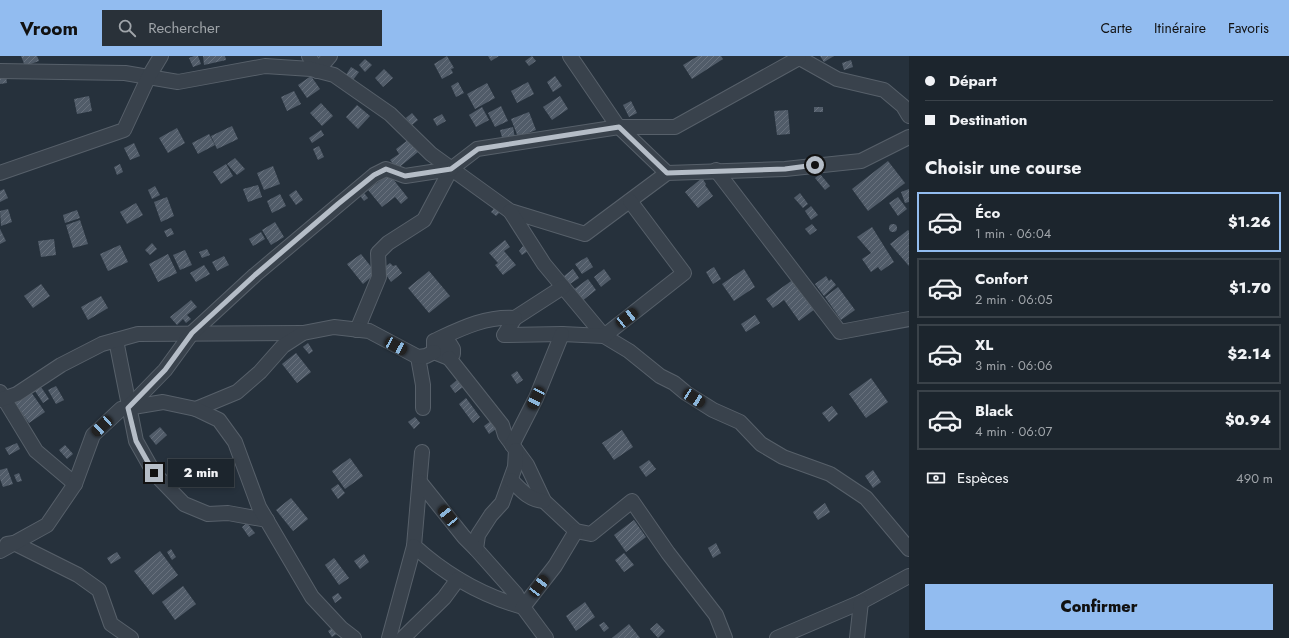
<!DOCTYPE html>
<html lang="fr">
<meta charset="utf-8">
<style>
:root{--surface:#1c252d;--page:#293139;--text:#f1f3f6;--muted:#a0a5aa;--line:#3a4249;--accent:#92bcf0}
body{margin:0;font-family:Jost,sans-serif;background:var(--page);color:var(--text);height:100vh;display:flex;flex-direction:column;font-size:15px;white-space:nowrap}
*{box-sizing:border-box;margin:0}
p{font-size:13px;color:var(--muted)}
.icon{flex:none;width:22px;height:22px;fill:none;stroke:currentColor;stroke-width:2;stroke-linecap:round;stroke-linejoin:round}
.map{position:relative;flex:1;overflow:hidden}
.drawer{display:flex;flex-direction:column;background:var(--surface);width:380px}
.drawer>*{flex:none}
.guide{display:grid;align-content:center;height:88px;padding:0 16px;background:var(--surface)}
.end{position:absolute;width:18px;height:18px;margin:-9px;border:5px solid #b5bdc7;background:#111;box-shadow:0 0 0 2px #111}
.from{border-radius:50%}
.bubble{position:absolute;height:28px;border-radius:0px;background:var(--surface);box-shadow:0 2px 6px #0003,0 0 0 1px var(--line);font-size:13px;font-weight:800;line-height:28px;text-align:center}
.car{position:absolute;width:12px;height:24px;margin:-12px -6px;border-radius:5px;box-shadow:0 0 3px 1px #0007;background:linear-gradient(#222 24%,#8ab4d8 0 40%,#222 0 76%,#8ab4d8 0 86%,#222 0)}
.guide b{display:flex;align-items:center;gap:14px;height:38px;font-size:15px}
.guide b+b{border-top:1px solid var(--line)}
.guide i{width:10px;height:10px;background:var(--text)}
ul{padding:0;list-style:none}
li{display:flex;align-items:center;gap:12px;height:60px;margin:0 8px 6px;padding:0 8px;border:2px solid var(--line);border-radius:0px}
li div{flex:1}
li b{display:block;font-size:15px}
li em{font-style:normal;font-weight:800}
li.selected{border-color:var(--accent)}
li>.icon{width:36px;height:36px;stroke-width:1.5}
h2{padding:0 16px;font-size:18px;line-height:48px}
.pay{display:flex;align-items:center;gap:10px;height:44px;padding:0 16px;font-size:15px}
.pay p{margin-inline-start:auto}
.action{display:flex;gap:8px;margin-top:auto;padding:8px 16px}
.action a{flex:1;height:46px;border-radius:0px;background:var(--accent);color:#111;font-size:16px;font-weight:800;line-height:46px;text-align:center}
header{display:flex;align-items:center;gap:24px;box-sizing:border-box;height:56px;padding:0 20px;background:var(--accent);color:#111}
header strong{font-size:19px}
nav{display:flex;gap:22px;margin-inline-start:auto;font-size:14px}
.search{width:280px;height:36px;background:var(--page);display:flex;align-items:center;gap:10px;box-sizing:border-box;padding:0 14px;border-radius:0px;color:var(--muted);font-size:15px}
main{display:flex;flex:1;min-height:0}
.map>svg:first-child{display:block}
</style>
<header>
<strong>Vroom</strong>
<div class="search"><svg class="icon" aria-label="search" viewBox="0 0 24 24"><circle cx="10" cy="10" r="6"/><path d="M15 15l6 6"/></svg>Rechercher</div>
<nav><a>Carte</a><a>Itinéraire</a><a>Favoris</a></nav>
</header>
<main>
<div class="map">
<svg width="909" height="582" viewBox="0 0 909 582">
<defs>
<pattern id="building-hatch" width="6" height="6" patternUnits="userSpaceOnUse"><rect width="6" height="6" fill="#515c69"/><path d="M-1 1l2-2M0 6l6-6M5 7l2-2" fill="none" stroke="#68717d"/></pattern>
</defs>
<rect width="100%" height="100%" fill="#26313c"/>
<!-- building -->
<g fill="url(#building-hatch)">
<path d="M21,0H37L39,5L25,10Z"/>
<path d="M194,0H198L201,8L193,11L189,2Z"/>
<path d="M203,0H225L226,4L204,9Z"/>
<path d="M447,0L454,12L451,13L453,17L442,23L434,8Z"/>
<path d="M488,0H499L491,5Z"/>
<path d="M532,0L536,5L529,10L525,5Z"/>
<path d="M698,0H721L723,3L692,23L683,9Z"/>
<path d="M820,0H834L824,6Z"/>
<path d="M365,3L372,9L365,16L359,9Z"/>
<path d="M851,4L853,11L844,14L842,7Z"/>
<path d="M351,11L359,16L353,24L346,19Z"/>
<path d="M384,13L393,22L383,31L375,22Z"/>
<path d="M0,20H6L7,27L0,28Z"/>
<path d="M311,20L320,33L307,42L298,29Z"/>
<path d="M555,20L562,30L553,36L547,26Z"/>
<path d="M458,26L464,37L456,41L451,30Z"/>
<path d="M528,26L534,38L517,47L511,35Z"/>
<path d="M487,27L495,42L475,53L467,38Z"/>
<path d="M294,35L301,48L287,55L281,41Z"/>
<path d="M89,40L92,55L77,58L74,43Z"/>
<path d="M560,40L568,53L552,64L543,51Z"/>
<path d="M631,45L637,57L629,61L623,49Z"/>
<path d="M321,47L333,60L322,70L310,57Z"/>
<path d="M357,49L370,60L358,73L346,61Z"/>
<path d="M501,50L508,65L495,71L488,57Z"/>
<path d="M482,51L489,64L476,71L469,59Z"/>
<rect x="814" y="51" width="9" height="5"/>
<path d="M788,54L790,78L777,79L774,55Z"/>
<path d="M529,56L536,74L518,81L511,63Z"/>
<path d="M412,57L418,64L412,69L406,62Z"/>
<path d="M442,58L446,65L437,70L433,63Z"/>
<path d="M232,70L238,83L217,93L211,80Z"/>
<path d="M513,71L515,82L503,85L500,74Z"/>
<path d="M177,72L185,87L168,97L159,82Z"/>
<path d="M321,74L324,79L312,87L309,82Z"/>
<path d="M209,78L215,89L198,98L192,87Z"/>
<path d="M408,84L418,96L397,113L390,104L399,98L396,93Z"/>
<path d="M134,87L140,100L130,104L124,92Z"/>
<path d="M319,90L324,101L318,104L313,93Z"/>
<path d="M235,102L245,113L237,119L227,108Z"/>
<path d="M888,105L905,127L868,155L852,133Z"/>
<path d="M120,108L123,116L117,119L114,111Z"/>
<path d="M226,108L233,120L221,128L213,116Z"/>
<path d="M273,110L280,128L264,134L257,117Z"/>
<path d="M389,118L408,142L401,148L395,141L382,151L368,134Z"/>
<path d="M820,118L830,130L825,134L815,122Z"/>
<path d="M702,122L706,128L705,129L713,140L698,152L685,136Z"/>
<path d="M258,129L262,141L248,146L243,133Z"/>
<path d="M155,130L160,139L152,143L148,134Z"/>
<path d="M4,133L8,142L0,146V135Z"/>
<path d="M361,133L368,142L364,145L357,136Z"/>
<path d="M909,133V146L905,147L901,136Z"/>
<path d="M296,134L303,144L296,149L289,139Z"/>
<path d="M800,137L808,148L803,152L794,142Z"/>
<path d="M280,138L286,150L272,157L267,145Z"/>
<path d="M167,141L174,160L161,166L154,146Z"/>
<path d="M898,141L907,153L898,160L889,147Z"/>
<path d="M136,147L143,159L127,168L120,156Z"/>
<path d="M496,150L501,155L496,160L491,156Z"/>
<path d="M811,150L818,159L811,164L805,155Z"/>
<path d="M8,153L12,166L1,170L0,155Z"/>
<path d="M77,154L80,162L65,167L63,159Z"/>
<path d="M80,164L88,188L73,192L66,169Z"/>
<path d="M275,166L284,181L271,189L262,174Z"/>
<path d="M812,168L817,174L810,179L805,173Z"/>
<circle cx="893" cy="172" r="4"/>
<path d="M872,171L894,206L881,215L878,211L871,216L862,203L871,197L857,181Z"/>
<path d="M171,172L174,178L167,181L164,175Z"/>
<path d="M0,173L6,185L0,188Z"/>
<path d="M908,174L909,175V210L890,188Z"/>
<path d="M261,176L265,183L253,190L249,183Z"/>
<path d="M54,183L56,199L41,201L38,185Z"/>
<path d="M505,184L510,191L504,195L516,209L503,219L495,209L498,207L489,197Z"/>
<path d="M152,187L157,193L150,199L145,194Z"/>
<path d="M120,189L128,206L108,215L100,198Z"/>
<path d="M523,190L528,195L522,199L519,195Z"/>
<path d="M207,193L210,199L202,202L199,196Z"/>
<path d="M185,194L192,209L180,214L173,199Z"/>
<path d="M168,198L177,217L158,226L149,208Z"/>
<path d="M361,198L376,217L363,228L347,208Z"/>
<path d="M224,200L229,209L217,215L212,206Z"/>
<path d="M587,201L593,211L582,218L575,208Z"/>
<path d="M390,207L393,210L396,209L402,217L391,226L382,213Z"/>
<path d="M204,209L210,218L196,226L190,217Z"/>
<path d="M714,211L721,223L713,228L706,216Z"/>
<path d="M573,213L579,222L570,228L564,220Z"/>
<path d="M604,213L611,223L601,231L594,221Z"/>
<path d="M744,213L755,231L734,245L722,228Z"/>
<path d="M429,215L450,240L429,257L408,232Z"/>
<path d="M826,220L829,225L831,223L836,229L824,240L815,228Z"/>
<path d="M588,223L596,234L582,245L573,234Z"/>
<path d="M794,223L815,253L799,265L784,244L773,252L766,243Z"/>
<path d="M41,228L50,240L33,252L24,240Z"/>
<path d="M838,231L855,254L841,264L825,241Z"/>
<path d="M101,240L108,252L88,264L81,251Z"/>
<path d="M191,244L197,251L187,259L191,263L186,267L183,263L177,269L170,261Z"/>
<path d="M755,259L760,267L746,276L741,268Z"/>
<path d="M308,287L313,295L309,298L303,291Z"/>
<path d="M296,297L311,316L297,327L282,308Z"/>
<path d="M517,315L523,324L517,328L511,319Z"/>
<path d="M871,322L888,346L866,362L849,338Z"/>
<path d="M457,324L463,331L455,337L450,330Z"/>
<path d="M56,330L64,344L56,348L48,334Z"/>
<path d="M41,331L49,343L43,347L35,335Z"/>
<path d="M31,336L45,356L29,367L15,347Z"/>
<path d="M466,342L480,361L473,367L459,348Z"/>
<path d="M832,350L838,358L829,366L822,357Z"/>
<path d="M415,361L420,367L414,373L408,366Z"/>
<path d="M491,365L496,373L489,378L484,370Z"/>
<path d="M160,371L167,379L156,389L149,380Z"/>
<path d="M622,374L633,391L614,404L602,387Z"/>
<path d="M17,387L20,393L9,399L5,392Z"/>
<path d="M65,389L73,398L67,403L59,394Z"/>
<path d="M350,402L363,420L345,433L332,415Z"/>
<path d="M649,404L656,413L646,421L639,411Z"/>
<path d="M7,412L13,428L3,431L0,423V414Z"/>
<path d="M873,414L881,426L873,432L865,420Z"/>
<path d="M19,417L22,425L17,426L14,419Z"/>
<path d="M338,428L345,437L338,443L331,433Z"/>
<path d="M291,442L308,463L293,475L276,454Z"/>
<path d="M825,447L830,456L818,464L813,456Z"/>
<path d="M634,464L646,481L626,496L614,479Z"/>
<path d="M247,467L255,477L249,481L242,471Z"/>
<path d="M716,487L721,497L713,502L708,492Z"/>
<path d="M171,493L176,501L172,504L167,496Z"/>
<path d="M160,495L178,519L153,539L134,515Z"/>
<path d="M117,496L121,502L111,508L107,502Z"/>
<path d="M624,497L634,509L624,516L615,504Z"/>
<path d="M364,498L369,506L360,513L354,505Z"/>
<path d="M334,502L349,522L339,529L325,509Z"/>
<path d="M183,530L196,548L175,564L162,546Z"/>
<path d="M338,537L342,542L335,547L332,541Z"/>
<path d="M585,546L595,561L576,575L566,560Z"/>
<path d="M604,566L609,572L604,576L599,569Z"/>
<path d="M657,567L665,575L658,582L650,573Z"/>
<path d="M629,568L640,582H612Z"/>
<path d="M334,571L338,577L332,581L328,575Z"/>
</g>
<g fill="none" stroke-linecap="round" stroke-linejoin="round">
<defs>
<g id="minor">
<path d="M309,0L317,15L330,0"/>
<path d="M570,0L617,69L667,117"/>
<path d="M796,0L837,23L884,34L903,50L909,60"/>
<path d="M0,15L125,17L178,26L265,10L311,13L334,19L390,58L431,98L510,155L585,178L667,117L785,113L861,105L909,81"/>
<path d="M716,114L840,276L909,263"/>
<path d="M0,117L124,74L149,20L161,0"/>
<path d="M510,155L544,208L604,280L629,295L660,320L674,327L686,337L713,354L740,366L761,388L783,401L830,418L866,442L909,493"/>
<path d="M563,231L515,262L504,279L562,278L604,280L684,217L630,145"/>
<path d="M357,274L379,221L378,197L388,187L424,164L451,113L477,93L619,71H675L799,2"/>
<path d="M116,284L136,385L154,417L184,448L208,458L228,457L267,464"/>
<path d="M434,285L450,288L453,293V298L449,302L434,296V285C460,273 485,260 515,262"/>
<path d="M418,301L423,329V352"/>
<path d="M449,302L502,369L505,379L527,409L544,445L576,475L591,478L632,445L668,497L716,559L725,582"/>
<path d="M0,336L36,395L75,428"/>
<path d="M0,344L17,338L61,309L102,288L138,278L303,277"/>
<path d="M128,352L165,314L192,277L255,219L374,119L386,113L405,120L451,113"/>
<path d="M196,353L237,336L260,316L283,290L303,277L334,271L369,275L418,301L426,300L434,296"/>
<path d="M512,389L536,342L562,278"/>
<path d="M422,396L414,490C445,518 483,540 523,551L516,538L476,493L478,479L491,459L502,447L515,411L516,394"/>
<path d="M511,424C521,434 529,444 544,445"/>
<path d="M420,426L464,481L476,493"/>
<path d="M7,488L14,487L78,519L99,534L111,568L131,582"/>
<path d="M0,495L47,469L75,428L93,379L121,353L163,346L196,353L219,364L235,386L259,451L312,541L341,572L354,582"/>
<path d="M389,582L414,490"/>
<path d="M403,582L444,542L458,523"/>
<path d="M546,582L523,551L555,510L576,475"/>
<path d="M777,582L861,546L909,520"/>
<path d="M857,582L861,546"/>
</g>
</defs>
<!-- minor casing -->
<use href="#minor" stroke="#57606a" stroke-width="16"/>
<!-- minor -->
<use href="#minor" stroke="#39424c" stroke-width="14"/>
</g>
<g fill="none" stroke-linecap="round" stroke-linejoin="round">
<!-- route -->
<path stroke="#b5bdc7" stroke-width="5" d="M154,417L136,385L128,352L165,314L192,277L255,219L338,148L374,119L386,113L405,120L451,113L478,93L619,71L667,117L785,113L815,109"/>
</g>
</svg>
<i class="end from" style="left:815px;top:109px"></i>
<i class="end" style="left:154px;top:417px"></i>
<div class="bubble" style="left:168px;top:403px;width:66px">2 min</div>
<i class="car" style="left:627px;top:262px;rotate:52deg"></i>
<i class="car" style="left:396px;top:290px;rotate:118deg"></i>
<i class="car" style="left:536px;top:342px;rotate:206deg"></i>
<i class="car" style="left:694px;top:342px;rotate:123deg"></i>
<i class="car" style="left:102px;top:370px;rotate:227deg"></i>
<i class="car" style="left:448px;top:460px;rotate:321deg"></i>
<i class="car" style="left:539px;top:530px;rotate:37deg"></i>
</div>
<section class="drawer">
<div class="guide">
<b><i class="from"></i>Départ</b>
<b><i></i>Destination</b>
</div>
<h2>Choisir une course</h2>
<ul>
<li class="selected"><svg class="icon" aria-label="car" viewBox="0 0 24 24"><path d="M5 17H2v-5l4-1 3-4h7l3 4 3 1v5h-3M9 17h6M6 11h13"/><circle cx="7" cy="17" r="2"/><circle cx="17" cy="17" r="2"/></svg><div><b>Éco</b><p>1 min · 06:04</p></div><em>$1.26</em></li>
<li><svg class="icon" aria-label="car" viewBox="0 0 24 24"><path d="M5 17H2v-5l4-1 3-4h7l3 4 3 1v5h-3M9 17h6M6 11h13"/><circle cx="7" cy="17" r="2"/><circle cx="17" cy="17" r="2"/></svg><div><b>Confort</b><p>2 min · 06:05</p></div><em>$1.70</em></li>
<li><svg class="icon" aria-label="car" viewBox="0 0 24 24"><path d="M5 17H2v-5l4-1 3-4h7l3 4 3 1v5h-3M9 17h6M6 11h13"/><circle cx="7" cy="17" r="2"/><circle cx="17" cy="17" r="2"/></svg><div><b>XL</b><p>3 min · 06:06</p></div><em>$2.14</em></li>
<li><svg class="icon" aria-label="car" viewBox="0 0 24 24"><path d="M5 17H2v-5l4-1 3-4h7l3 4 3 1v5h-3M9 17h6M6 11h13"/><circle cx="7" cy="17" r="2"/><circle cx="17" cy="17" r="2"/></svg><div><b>Black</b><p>4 min · 06:07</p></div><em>$0.94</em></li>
</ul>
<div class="pay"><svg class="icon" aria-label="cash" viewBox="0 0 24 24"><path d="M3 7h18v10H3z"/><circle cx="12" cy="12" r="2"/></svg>Espèces<p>490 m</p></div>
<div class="action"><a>Confirmer</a></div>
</section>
</main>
